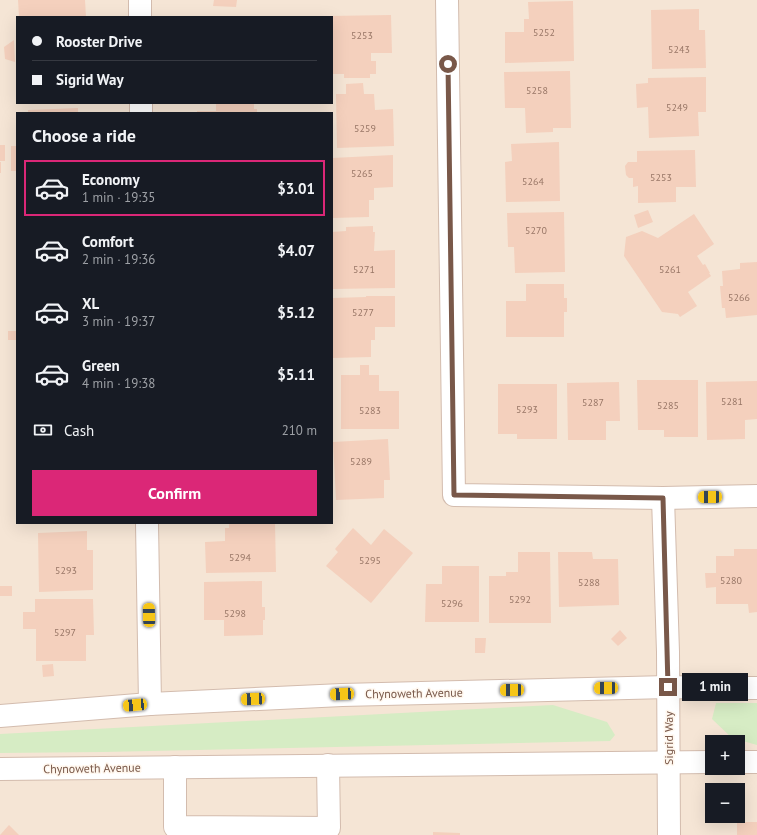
<!DOCTYPE html>
<meta charset="utf-8">
<style>
:root{--surface:#171b24;--page:#20242c;--text:#f1f3f6;--muted:#9ea1a6;--line:#363941;--accent:#db2777}
body{margin:0;font-family:"PT Sans",sans-serif;background:var(--page);color:var(--text);height:100vh;display:flex;flex-direction:column;font-size:15px;white-space:nowrap}
*{box-sizing:border-box;margin:0}
p{font-size:13px;color:var(--muted)}
.icon{flex:none;width:22px;height:22px;fill:none;stroke:currentColor;stroke-width:2;stroke-linecap:round;stroke-linejoin:round}
.map{position:relative;flex:1;overflow:hidden}
.details{position:absolute;left:16px;top:112px;width:317px;height:412px;display:flex;flex-direction:column;background:var(--surface);border-radius:0px;box-shadow:0 4px 16px #0002}
.details>*{flex:none}
.banner{position:absolute;left:16px;top:16px;width:317px;height:88px;border-radius:0px;box-shadow:0 4px 16px #0002;display:grid;align-content:center;height:88px;padding:0 16px;background:var(--surface)}
.buttons{position:absolute;left:705px;top:735px;display:grid;gap:8px}
.buttons a{display:grid;place-items:center;width:40px;height:40px;border-radius:0px;background:var(--surface);box-shadow:0 4px 16px #0002;font-size:20px}
.end{position:absolute;width:18px;height:18px;margin:-9px;border:5px solid #795849;background:#fff;box-shadow:0 0 0 2px #fff}
.from{border-radius:50%}
.bubble{position:absolute;height:28px;border-radius:0px;background:var(--surface);box-shadow:0 4px 16px #0002;font-size:13px;font-weight:700;line-height:28px;text-align:center}
.car{position:absolute;width:12px;height:24px;margin:-12px -6px;border-radius:5px;box-shadow:0 0 3px 1px #0007;background:linear-gradient(#f5c518 24%,#345 0 40%,#f5c518 0 76%,#345 0 86%,#f5c518 0)}
.banner b{display:flex;align-items:center;gap:14px;height:38px;font-size:15px}
.banner b+b{border-top:1px solid var(--line)}
.banner i{width:10px;height:10px;background:var(--text)}
ul{padding:0;list-style:none}
li{display:flex;align-items:center;gap:12px;height:56px;margin:0 8px 6px;padding:0 8px;border:2px solid transparent;border-radius:0px}
li div{flex:1}
li b{display:block;font-size:15px}
li em{font-style:normal;font-weight:700}
li.current{border-color:var(--accent)}
li>.icon{width:36px;height:36px;stroke-width:1.5}
h2{padding:0 16px;font-size:18px;line-height:48px}
.pay{display:flex;align-items:center;gap:10px;height:44px;padding:0 16px;font-size:15px}
.pay p{margin-inline-start:auto}
.primary-button{display:flex;gap:8px;margin-top:auto;padding:8px 16px}
.primary-button a{flex:1;height:46px;border-radius:0px;background:var(--accent);color:#fff;font-size:16px;font-weight:700;line-height:46px;text-align:center}
.map>svg:first-child{display:block}
</style>
<div class="map">
<svg width="757" height="835" viewBox="0 0 757 835">
<rect width="100%" height="100%" fill="#fdf3e7"/>
<!-- residential -->
<path fill="#f5e5d5" fill-rule="evenodd" d="M0,0H757V835H0ZM17,17H332V103H17ZM17,113H332V523H17ZM712,742H738V768H712ZM712,790H738V816H712Z"/>
<!-- green -->
<g fill="#d6ecc4">
<path d="M716,703H757V745L732,738L712,719Z"/>
<path d="M553,705L607,722L615,735L610,741L103,752L0,753V734Z"/>
</g>
<!-- building -->
<g fill="#f4d0bd">
<path d="M18,0H85L86,17H19Z"/>
<path d="M214,0H237L236,7L213,6Z"/>
<path d="M573,1L574,61L505,63V32H524V19H529L528,2Z"/>
<path d="M699,9V30H705L706,68L652,69L651,10Z"/>
<path d="M391,15L392,53H371V61H376V74H370V78H344V74H332V17H329V16Z"/>
<path d="M14,40L15,62L5,59L4,47Z"/>
<path d="M570,71L571,128H553V132L526,133L525,108H505L504,72Z"/>
<path d="M706,77V112H698L699,136L649,138L648,107L637,108L636,84L648,83V78Z"/>
<path d="M363,83L364,94H374L375,110L393,109L394,146L337,148L336,94H346V84Z"/>
<path d="M216,103H254V109H257V113H197V111H216Z"/>
<path d="M78,108V113H28V110Z"/>
<path d="M559,142L560,201L506,202L505,162L512,161L511,144Z"/>
<rect x="0" y="145" width="5" height="16"/>
<rect x="11" y="146" width="6" height="25"/>
<path d="M695,150L696,187H676V202L638,203V186L633,187V178H629L626,175L625,166L628,162H637V151Z"/>
<path d="M393,155V187L374,188V200H369V217L332,218V158Z"/>
<rect x="0" y="162" width="1" height="11"/>
<path d="M648,210L653,222L638,228L634,215Z"/>
<path d="M564,212L565,272L515,273L514,247H508L507,213Z"/>
<path d="M694,214L714,244L697,256L703,265L705,264L710,273H709L711,276L688,292L697,306L680,317L678,314L662,312L624,256L626,237L642,231L658,238Z"/>
<path d="M373,226V232H375L374,251L395,250V288L332,289V232L346,231V227Z"/>
<path d="M757,262V315L726,318L725,308H722L720,286H723L722,271L740,269V263Z"/>
<path d="M526,284H564V298H567V312H564V337H506V301H526Z"/>
<path d="M366,296H395V327H375V340H371V357L332,358V298L366,297Z"/>
<rect x="8" y="331" width="9" height="9"/>
<path d="M360,365H369V375H379V391H399V429H341V375H360Z"/>
<path d="M637,380H698V437H664V430H638Z"/>
<path d="M757,381V419L745,420V439L707,440L706,382Z"/>
<path d="M619,382L620,421H606V440H568L567,383Z"/>
<path d="M498,384H557V439H517V434H498Z"/>
<path d="M388,439L390,480H384V498L336,500L333,442Z"/>
<path d="M229,523H275L276,572L206,573L205,542L225,541V528H229Z"/>
<path d="M353,528L371,545L384,529L413,553L371,603L326,566L338,552L335,549Z"/>
<path d="M87,531V550H93V590L39,592L38,533Z"/>
<path d="M734,549H757V612L749,613L748,604H716V587L706,588L705,573H716V556H734Z"/>
<path d="M518,552H550L551,623H489V576H506V572H518Z"/>
<path d="M558,552H592L593,559H618L619,605L559,607Z"/>
<path d="M442,566H479V622H425L426,584H442Z"/>
<path d="M262,581V607H265V620H263V635L224,636V620H204V582Z"/>
<rect x="0" y="586" width="12" height="10"/>
<path d="M35,599H93L94,635H86V661H36V629H23V612H35Z"/>
<path d="M620,630L627,638L618,646L611,639Z"/>
<path d="M475,638H486L485,653H475Z"/>
<path d="M53,664L54,676L43,677L42,665Z"/>
<rect x="737" y="822" width="20" height="13"/>
<path d="M9,825L19,835H0Z"/>
<path d="M433,832L460,833V835H433Z"/>
</g>
<g fill="none" stroke-linecap="round" stroke-linejoin="round">
<defs>
<g id="minor">
<path d="M140,0V17"/>
<path d="M447,0L454,495L663,498L757,496"/>
<path d="M141,103V113"/>
<path d="M663,498L668,652L669,835"/>
<path d="M147,523L150,704"/>
<path d="M0,716L150,704L342,695L668,687L711,688H757"/>
<path d="M738,762H757"/>
<path d="M175,767V827L329,828L328,765"/>
<path d="M0,769L712,762"/>
</g>
</defs>
<!-- minor casing -->
<use href="#minor" stroke="#d3bcae" stroke-width="24"/>
<!-- minor -->
<use href="#minor" stroke="#fff" stroke-width="22"/>
</g>
<g fill="none" stroke-linecap="round" stroke-linejoin="round">
<!-- route -->
<path stroke="#795849" stroke-width="5" d="M448,64L454,495L663,498L668,687"/>
</g>
<g text-anchor="middle" dominant-baseline="central" stroke-width="3" stroke-linejoin="round" paint-order="stroke">
<!-- number labels -->
<g font-size="10" fill="#987666">
<text x="544" y="32">5252</text>
<text x="362" y="35">5253</text>
<text x="679" y="49">5243</text>
<text x="537" y="90">5258</text>
<text x="677" y="107">5249</text>
<text x="365" y="128">5259</text>
<text x="362" y="173">5265</text>
<text x="661" y="177">5253</text>
<text x="533" y="181">5264</text>
<text x="536" y="230">5270</text>
<text x="364" y="269">5271</text>
<text x="670" y="269">5261</text>
<text x="739" y="297">5266</text>
<text x="363" y="312">5277</text>
<text x="732" y="401">5281</text>
<text x="593" y="402">5287</text>
<text x="668" y="405">5285</text>
<text x="527" y="409">5293</text>
<text x="370" y="410">5283</text>
<text x="361" y="461">5289</text>
<text x="240" y="557">5294</text>
<text x="370" y="560">5295</text>
<text x="66" y="570">5293</text>
<text x="731" y="580">5280</text>
<text x="589" y="582">5288</text>
<text x="520" y="599">5292</text>
<text x="452" y="603">5296</text>
<text x="235" y="613">5298</text>
<text x="65" y="632">5297</text>
</g>
<!-- street labels -->
<g font-size="12" fill="#795849" stroke="#fff7ee">
<text transform="translate(414 693) rotate(-1)">Chynoweth Avenue</text>
<text transform="translate(668 738) rotate(-90)">Sigrid Way</text>
<text transform="translate(92 768) rotate(-1)">Chynoweth Avenue</text>
</g>
</g>
</svg>
<div class="buttons">
<a>+</a>
<a>−</a>
</div>
<i class="end from" style="left:448px;top:64px"></i>
<i class="end" style="left:668px;top:687px"></i>
<div class="bubble" style="left:682px;top:673px;width:66px">1 min</div>
<i class="car" style="left:710px;top:497px;rotate:269deg"></i>
<i class="car" style="left:149px;top:615px;rotate:359deg"></i>
<i class="car" style="left:606px;top:688px;rotate:269deg"></i>
<i class="car" style="left:512px;top:690px;rotate:269deg"></i>
<i class="car" style="left:342px;top:694px;rotate:267deg"></i>
<i class="car" style="left:253px;top:699px;rotate:267deg"></i>
<i class="car" style="left:135px;top:705px;rotate:265deg"></i>
<div class="banner">
<b><i class="from"></i>Rooster Drive</b>
<b><i></i>Sigrid Way</b>
</div>
<section class="details">
<h2>Choose a ride</h2>
<ul>
<li class="current"><svg class="icon" aria-label="car" viewBox="0 0 24 24"><path d="M5 17H2v-5l4-1 3-4h7l3 4 3 1v5h-3M9 17h6M6 11h13"/><circle cx="7" cy="17" r="2"/><circle cx="17" cy="17" r="2"/></svg><div><b>Economy</b><p>1 min · 19:35</p></div><em>$3.01</em></li>
<li><svg class="icon" aria-label="car" viewBox="0 0 24 24"><path d="M5 17H2v-5l4-1 3-4h7l3 4 3 1v5h-3M9 17h6M6 11h13"/><circle cx="7" cy="17" r="2"/><circle cx="17" cy="17" r="2"/></svg><div><b>Comfort</b><p>2 min · 19:36</p></div><em>$4.07</em></li>
<li><svg class="icon" aria-label="car" viewBox="0 0 24 24"><path d="M5 17H2v-5l4-1 3-4h7l3 4 3 1v5h-3M9 17h6M6 11h13"/><circle cx="7" cy="17" r="2"/><circle cx="17" cy="17" r="2"/></svg><div><b>XL</b><p>3 min · 19:37</p></div><em>$5.12</em></li>
<li><svg class="icon" aria-label="car" viewBox="0 0 24 24"><path d="M5 17H2v-5l4-1 3-4h7l3 4 3 1v5h-3M9 17h6M6 11h13"/><circle cx="7" cy="17" r="2"/><circle cx="17" cy="17" r="2"/></svg><div><b>Green</b><p>4 min · 19:38</p></div><em>$5.11</em></li>
</ul>
<div class="pay"><svg class="icon" aria-label="cash" viewBox="0 0 24 24"><path d="M3 7h18v10H3z"/><circle cx="12" cy="12" r="2"/></svg>Cash<p>210 m</p></div>
<div class="primary-button"><a>Confirm</a></div>
</section>
</div>
